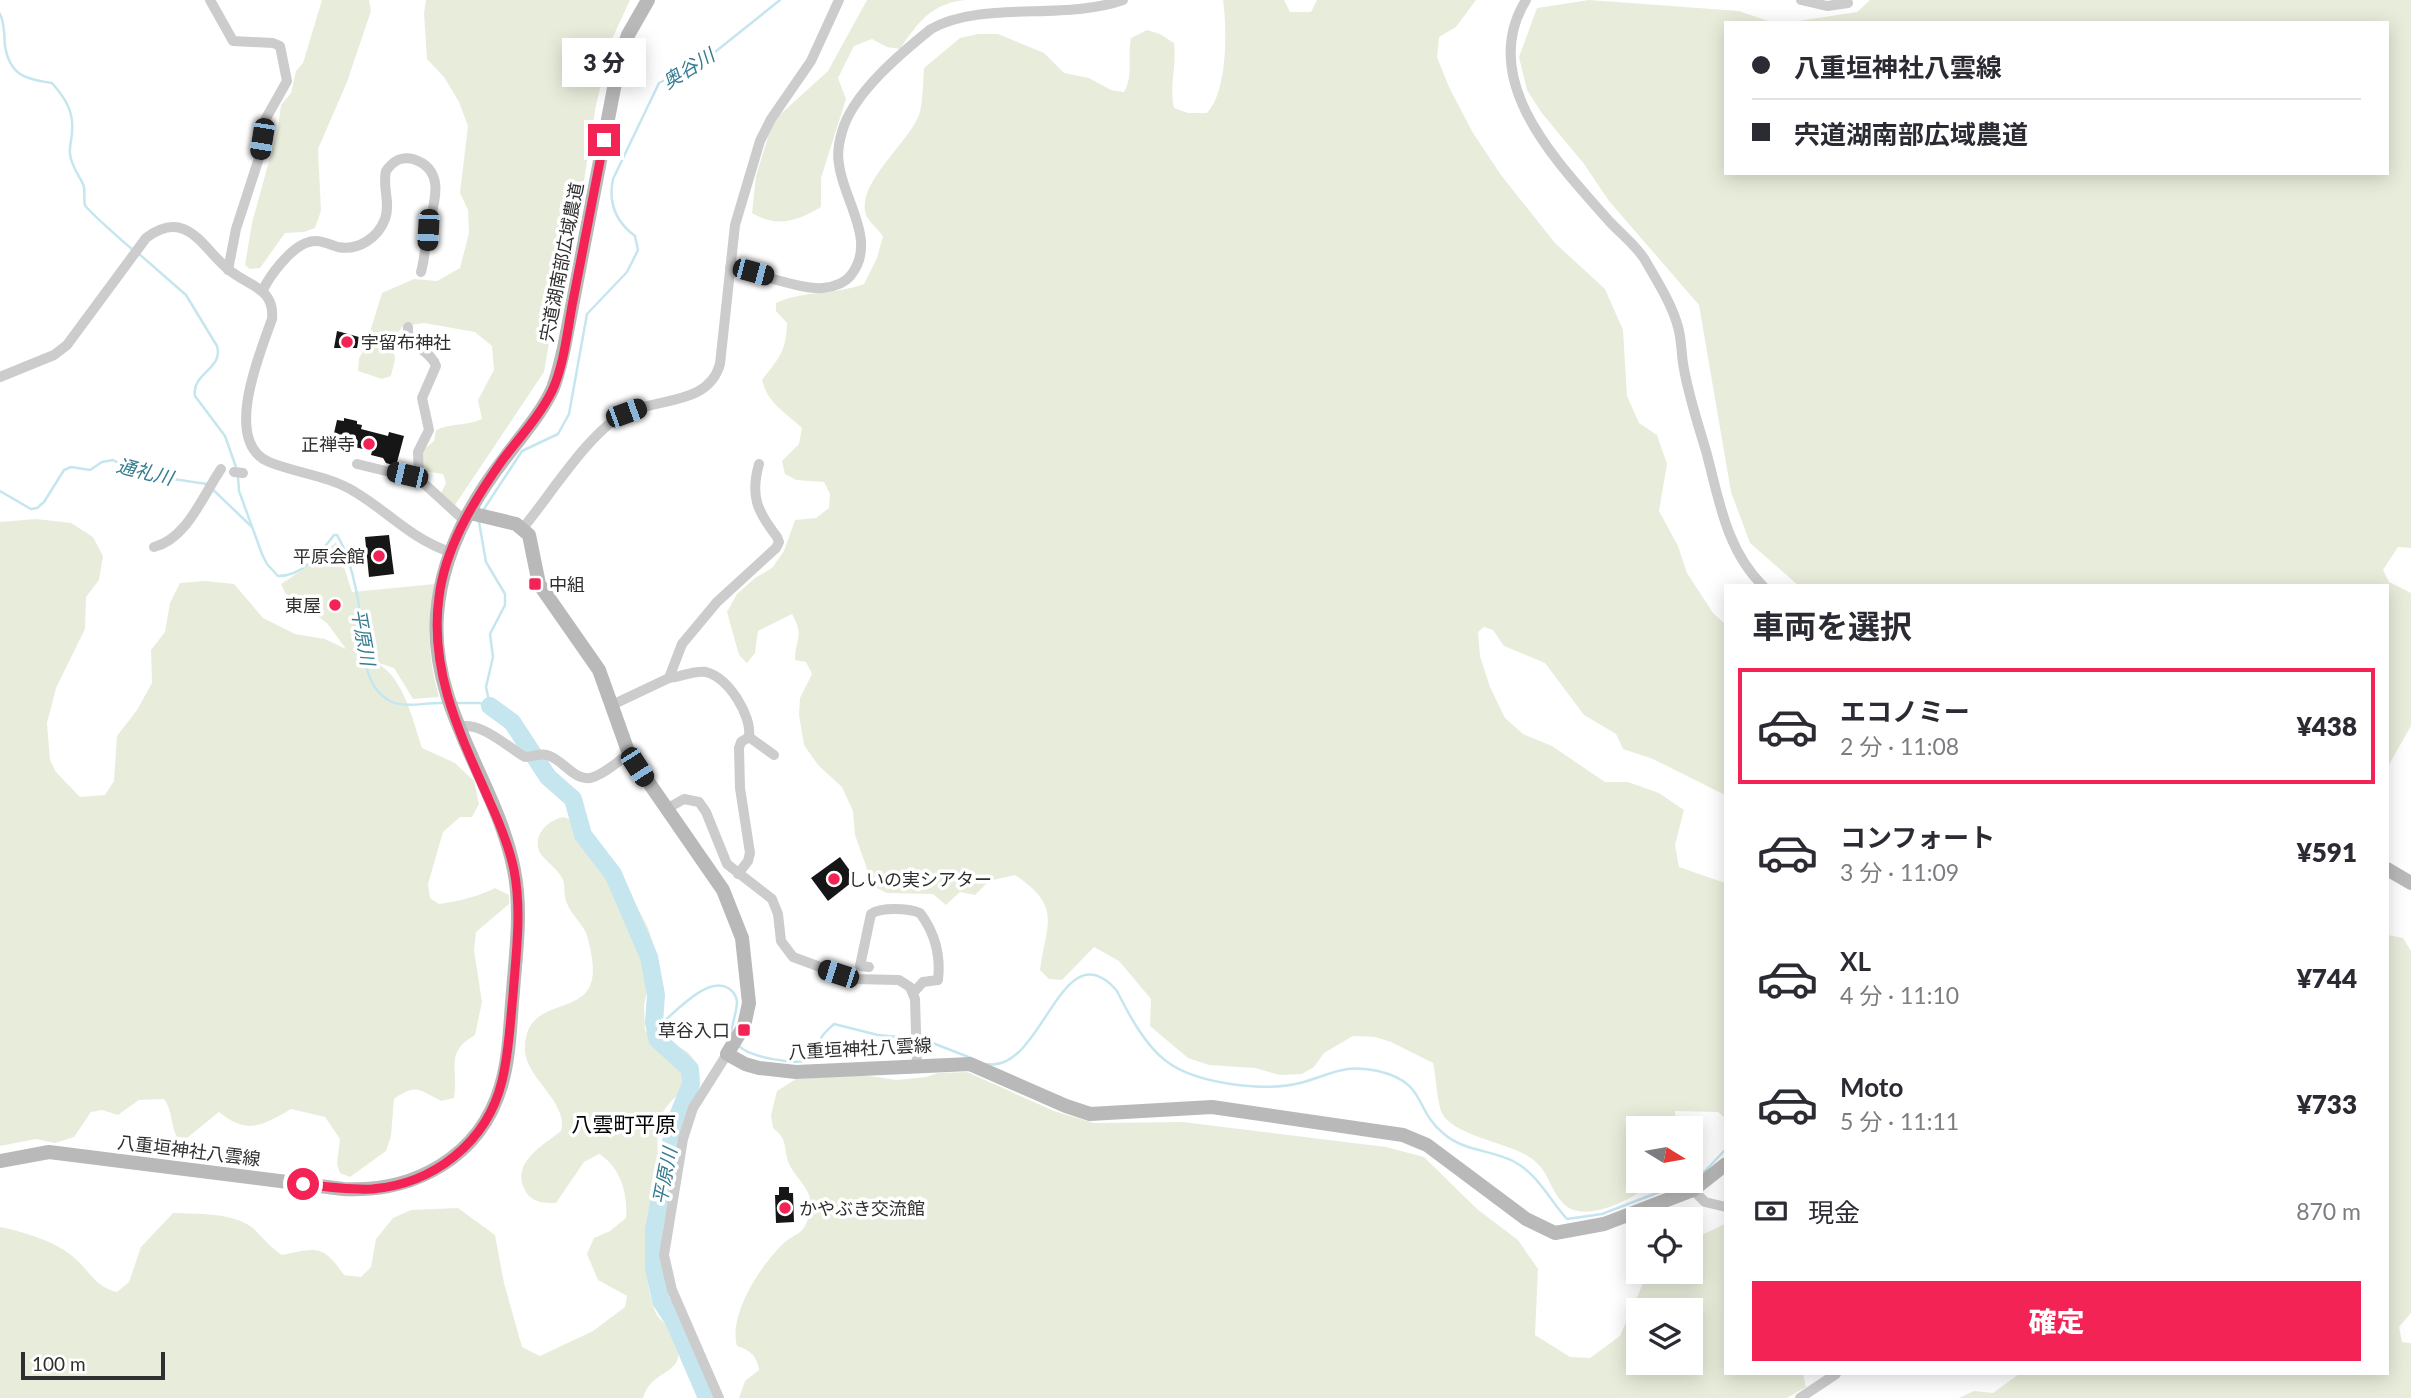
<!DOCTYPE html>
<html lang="ja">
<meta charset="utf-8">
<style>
:root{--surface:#fff;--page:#f7f7f7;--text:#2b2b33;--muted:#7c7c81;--line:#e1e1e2;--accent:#f32356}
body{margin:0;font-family:Lato,"Noto Sans JP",sans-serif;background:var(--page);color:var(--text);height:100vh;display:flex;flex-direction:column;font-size:26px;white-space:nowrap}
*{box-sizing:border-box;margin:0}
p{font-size:23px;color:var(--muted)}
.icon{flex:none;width:38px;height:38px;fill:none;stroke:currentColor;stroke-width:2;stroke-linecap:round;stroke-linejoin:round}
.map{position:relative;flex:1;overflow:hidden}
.side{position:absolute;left:1724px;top:584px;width:665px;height:791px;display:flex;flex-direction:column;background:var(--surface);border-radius:0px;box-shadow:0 4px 18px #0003}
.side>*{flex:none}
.top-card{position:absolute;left:1724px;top:21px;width:665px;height:154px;border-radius:0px;box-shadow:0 4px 18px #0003;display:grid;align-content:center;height:154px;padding:0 28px;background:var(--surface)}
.needle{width:46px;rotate:101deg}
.buttons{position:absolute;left:1626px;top:1116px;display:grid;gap:14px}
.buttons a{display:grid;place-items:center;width:77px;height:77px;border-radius:0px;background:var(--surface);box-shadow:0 4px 18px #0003;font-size:35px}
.scale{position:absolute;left:21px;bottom:18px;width:144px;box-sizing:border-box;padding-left:7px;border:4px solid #2f2f2f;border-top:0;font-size:19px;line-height:24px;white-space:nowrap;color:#2f2f2f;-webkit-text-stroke:5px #fff;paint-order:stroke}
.end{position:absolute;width:32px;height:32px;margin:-16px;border:9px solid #f32356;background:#fff;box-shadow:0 0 0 4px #fff}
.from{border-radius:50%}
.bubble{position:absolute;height:49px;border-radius:0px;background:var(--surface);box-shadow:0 4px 18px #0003;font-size:23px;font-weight:800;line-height:49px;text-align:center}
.car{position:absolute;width:21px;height:42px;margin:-21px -10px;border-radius:9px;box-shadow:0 0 5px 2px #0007;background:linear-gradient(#222 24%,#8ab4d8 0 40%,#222 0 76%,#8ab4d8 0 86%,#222 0)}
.top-card b{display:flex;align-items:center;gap:24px;height:66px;font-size:26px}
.top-card b+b{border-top:2px solid var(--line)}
.top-card i{width:18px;height:18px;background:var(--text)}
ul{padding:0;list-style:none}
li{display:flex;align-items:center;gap:21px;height:116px;margin:0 14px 10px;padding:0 14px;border:4px solid transparent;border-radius:0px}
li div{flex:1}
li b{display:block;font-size:26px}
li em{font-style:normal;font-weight:800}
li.selected{border-color:var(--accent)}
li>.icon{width:63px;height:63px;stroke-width:1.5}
h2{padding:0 28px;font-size:32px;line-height:84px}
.pay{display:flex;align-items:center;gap:18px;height:77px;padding:0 28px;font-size:26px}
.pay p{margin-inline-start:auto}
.cta{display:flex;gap:14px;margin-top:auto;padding:14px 28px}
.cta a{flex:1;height:80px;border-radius:0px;background:var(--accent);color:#fff;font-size:28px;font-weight:800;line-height:80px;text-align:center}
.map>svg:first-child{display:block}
</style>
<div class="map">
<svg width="2411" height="1398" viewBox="0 0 2411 1398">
<rect width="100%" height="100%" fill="#fff"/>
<!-- green -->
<g fill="#e8eddb" fill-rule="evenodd">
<path d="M322,0H369L371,11L347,82L318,149L321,211L315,228L304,232L285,233L260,268L250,269L245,265L252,223L278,128L281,105L291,93L296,71L303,63Z"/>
<path d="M426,0H630L612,39L596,105L584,181L564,257L544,372L453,508L440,495L446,483L443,474L416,470L417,455L434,441L436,430C452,423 466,426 482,419L478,400L494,370L492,346L475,332L424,323L403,326L392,340L395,359L391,376L382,379L358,371L359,358L365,348L382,293L414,279L437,281L460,268L469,233L468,210L460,193L468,126L459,102L444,77L427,59L424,13Z"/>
<path d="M867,0H966C932,3 918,22 900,49L887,47L872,39L854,46L838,78L846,99L821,178V207C798,221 777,228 752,213L756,176L773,121L828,71Z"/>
<path d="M1223,0H1284L1290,12H1311L1317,0H1476L1456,27L1439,37L1437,57L1449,87L1473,133L1501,175L1555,243L1605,289L1623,330L1627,396L1639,423L1657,435L1667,464L1659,511L1678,546L1687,573L1713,613L1725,624V795L1653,759L1623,749L1616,734L1584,715L1545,663L1504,646L1493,630L1484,627L1478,632L1480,656L1490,687L1505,718L1523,734L1552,746L1605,782H1628L1659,793L1684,810L1675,845L1679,867L1725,883V1118L1718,1112L1675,1111L1676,1129H1638V1181H1653C1637,1198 1586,1224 1565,1205C1548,1190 1551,1169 1526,1155C1506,1143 1449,1134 1441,1111C1437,1099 1436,1077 1433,1063L1391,1042L1375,1037L1353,1036L1324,1053L1314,1067L1302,1074L1280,1075L1255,1068L1209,1065L1188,1058L1150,1026L1151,999L1119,961L1094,947L1062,980L1049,979L1040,970C1046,923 1063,907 1015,875L989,881L975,895L960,892L946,905L933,894L887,893L873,886L855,835L853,811L842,787L818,765L804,745L799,715L800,698L812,674L806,662L795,660C795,638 805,637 792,614L758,631L755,653L747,663L739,655L727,612L737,594L755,578L772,568L784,551L795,520L816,518L829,508L830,494L824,482L796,480L785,474L782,461L799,444L802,428C785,412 768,404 762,380C779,358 786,352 787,323L776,311V303C800,291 834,295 864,284L877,258L883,236C879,230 869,222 866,215C855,183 911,142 920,112C923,98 923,82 924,68L960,38L978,34H998L1044,53L1064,73L1089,78L1111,90L1124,92C1134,74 1127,58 1131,38L1147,30L1160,34L1174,43C1177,65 1169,86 1174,108L1188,113H1207C1228,91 1227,29 1223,0Z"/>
<path d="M1589,0L1739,11L1774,23H1726V173H2387V23H1785L1857,12L1870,0H2411V548L2398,547L2383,570L2389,582L2411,593V726L2387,768V586H1799L1750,543L1731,492L1699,305L1609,201L1584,164L1541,112L1527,90L1519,57L1537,8Z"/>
<path d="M36,519L71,523L93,537L103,556L99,580L86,597L85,629L56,688L47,723L50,760L56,772L80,797L105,795L114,781L117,736L137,710L152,683L151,650L165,632L170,603L180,583L205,581L234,584L263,618L295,634L325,639L346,649L327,623L285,593L281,584L314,562L336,542L352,592L435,584C428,629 427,653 439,697L413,699L394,668L364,658C370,661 379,663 384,668C405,684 414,724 422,748L455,763L474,781L479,804L472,817H460L443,832L428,884L430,898L439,904C460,901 476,897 495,888L509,895V904L476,932L474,950L482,1002L475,1035C444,1053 459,1068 454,1098L441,1101C419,1090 417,1083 394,1099L391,1136L386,1151L350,1177L340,1173L337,1164L340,1139L325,1117L291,1109C262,1126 247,1135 219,1112L187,1138L177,1137C170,1124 173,1111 164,1099L139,1100L118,1115L102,1110L91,1112L74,1137L55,1143L36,1139L0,1146V522Z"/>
<path d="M564,817L574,821L586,848L631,895L648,928L656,952L644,1005L645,1030L653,1043C682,1046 694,1048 700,1078C684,1091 663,1102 658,1125C656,1133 659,1161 658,1173C657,1187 653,1201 650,1215C645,1244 644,1284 655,1311C661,1326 679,1327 679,1351C679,1376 651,1370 643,1398H0V1227C21,1231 50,1240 67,1252C89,1267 92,1286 117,1292L129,1282L141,1247L173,1213C196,1214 235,1212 254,1229C263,1238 270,1247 282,1255C316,1248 323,1244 344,1275L361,1277L371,1267L376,1239L393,1218L411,1210L458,1208L495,1235L504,1283L522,1347L540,1356L593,1331L625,1307L627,1296L598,1280L587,1254L594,1238L610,1231L626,1218C628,1195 621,1167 599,1154L584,1162L556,1203C544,1203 533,1203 526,1192C509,1164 542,1146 561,1131C569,1103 526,1078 525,1051C523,987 602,1026 592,959C591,951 589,941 586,933C581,922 570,913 566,901C564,895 565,886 563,880C558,868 544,861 539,851C533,834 549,819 564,817Z"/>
<path d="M2387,935L2403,938L2411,951V1313L2399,1327L2402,1342L2411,1343V1398H1959L1974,1391L1993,1393L2019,1374H2387Z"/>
<path d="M967,1072L1054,1111L1094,1123L1183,1122L1386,1147L1424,1157L1477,1209L1518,1240L1538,1269L1535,1335L1570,1357L1590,1358L1620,1336L1648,1272H1690L1691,1240L1725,1224L1726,1374H1803L1806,1387L1787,1398H739L745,1381L759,1370C757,1356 750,1350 737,1346C728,1314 762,1263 785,1242C791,1237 799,1234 803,1229C808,1222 811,1211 811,1203C809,1187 797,1179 790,1166C782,1149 790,1141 773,1128L771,1115L777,1091L796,1079L862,1075L897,1080L926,1077L938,1073ZM1638,1311H1690V1363H1638Z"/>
</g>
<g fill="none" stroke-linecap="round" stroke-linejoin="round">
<!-- stream -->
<g stroke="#c6e6ef" stroke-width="2.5">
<path d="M0,14C5,24 4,35 5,46C10,76 26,79 52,83C65,98 74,111 72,132C72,139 69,147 70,154C71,165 78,174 83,184C86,191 83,199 85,205C86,209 127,245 133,250"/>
<path d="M138,253L186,295L217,346C224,369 191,373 195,396L225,436L237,470"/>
<path d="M238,477L239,491L262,554L267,564L278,576C304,576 320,553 334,535H337C351,558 357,592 361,618C365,645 360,685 390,701C405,709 426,702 443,703"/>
<path d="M0,491L31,509L37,508L44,502L64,470L71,467L90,470L102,462L113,460L139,474L207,484L252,527"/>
<path d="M484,509L522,451L558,434L569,414L587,314L627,272L638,250L635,236C616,222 608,203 613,179L659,83L705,60L780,0"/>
<path d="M479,522L486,562L505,594V605L490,634L493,657L486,687L490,706"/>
<path d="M457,703H479L490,706"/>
<path d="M654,1030C671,1017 706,975 728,988C733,991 736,995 737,1001C737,1012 732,1023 731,1034"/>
<path d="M738,1045C748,1057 797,1066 811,1059C819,1055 817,1047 820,1040C823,1033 829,1029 834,1024L878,1035L925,1040L971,1058"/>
<path d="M987,1064C1043,1074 1061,926 1117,991C1129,1015 1145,1045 1166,1061C1196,1084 1264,1092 1300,1083C1331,1075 1344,1063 1378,1071C1428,1083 1413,1109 1444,1134C1464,1151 1491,1150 1513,1161C1538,1174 1549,1199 1567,1219L1602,1214L1688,1181"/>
<path d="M1690,1180L1705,1171L1726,1149"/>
</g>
<!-- river -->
<path stroke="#c6e6ef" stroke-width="18" d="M490,706L512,722L548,777L573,799L583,835L613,874L649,957L656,995L654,1022L657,1039L690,1069L691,1084L674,1126L654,1229V1268L661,1301L674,1321L707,1398"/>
</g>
<!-- building -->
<g fill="#161616">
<path d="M337,331L359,337L357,348H334Z"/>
<path d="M344,418L357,421V424L362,425L361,429L388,436L389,432L404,436L396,466L386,463L383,458L371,455L372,451L350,446L349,449L336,447L337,443L332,442L337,420L344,421Z"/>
<path d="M389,535L394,574L369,577L365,537Z"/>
<path d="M840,857L856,879L828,901L811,878Z"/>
<path d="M779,1187H789V1193H793L794,1222L776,1223L775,1195H779Z"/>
</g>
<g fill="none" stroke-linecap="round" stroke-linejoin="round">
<!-- street -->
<g stroke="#ccc" stroke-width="10">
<path d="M210,0L233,41L273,43L280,46L287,81L265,120L259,158L236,229L228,270"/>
<path d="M1526,0C1476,81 1559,164 1609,221C1621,234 1636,245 1645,260C1657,281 1672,304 1678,327C1682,340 1681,355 1684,369C1689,397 1698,424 1706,451C1719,499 1726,550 1763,586"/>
<path d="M1801,0L1827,6L1848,3"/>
<path d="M730,268C755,272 801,290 823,288C833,287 845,283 851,275C878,241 843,200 839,164C837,154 839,142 842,132C852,94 901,53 931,29C982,0 1064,21 1123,0"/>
<path d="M263,290C270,275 290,249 306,243C318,238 327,244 338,247C358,251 378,238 385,219C391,203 382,187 386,171C393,161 401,156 413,159C448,170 433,206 428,230C425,244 425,258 421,272"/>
<path d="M408,327C406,347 431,349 436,366L422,398L429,430L418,452L419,479"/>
<path d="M0,377L54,355L67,345L146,238C187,207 203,249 228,269C247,286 275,287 272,319C260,353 222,442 269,462C296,473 330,476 355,492C390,513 410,538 450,552"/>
<path d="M357,464L419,479L465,521"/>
<path d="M234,472L243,473"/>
<path d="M523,528C549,497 590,430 626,413C658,398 709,405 720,364L735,225L760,141L771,119L811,61L839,0"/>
<path d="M154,547C187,539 203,495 221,469"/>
<path d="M669,678C681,677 694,670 706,672C729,678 752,716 749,737"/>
<path d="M612,705L669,678L682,644L717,602L776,548L779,542L777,537C757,511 750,496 759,464"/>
<path d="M458,727C481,721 506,746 525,757C533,757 540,753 547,755C564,759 576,786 596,776C608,771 618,761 629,754"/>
<path d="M668,808L684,799L699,802L706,812L727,864L772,899L778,914L781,941L793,957L853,979L899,980L910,987L915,999L917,1065"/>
<path d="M738,874L748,861L750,853L740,788L739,748L741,742L749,737L774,755"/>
<path d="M869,967L860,966L871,914C881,907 908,908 920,913C935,933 941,955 938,980L923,982L914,992"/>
<path d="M1693,1190L1705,1202L1726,1207"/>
<path d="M719,1398L672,1290L664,1255L683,1139L693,1108L727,1054"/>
<path d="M1800,1398L1836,1374"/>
</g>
<!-- secondary -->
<g stroke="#b9b9b9" stroke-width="14">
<path d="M470,513L516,524L529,535L539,584L599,670L629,754L723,890L742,938L749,1003L744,1026L727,1054L745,1064L759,1068L796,1072L970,1064L1066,1106L1090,1114L1212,1107L1403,1135L1427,1145L1526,1219L1555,1233L1604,1224L1693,1190L1726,1164"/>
<path d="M2387,869L2411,883"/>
<path d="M0,1161L49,1152L343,1189C414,1193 480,1157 501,1086C510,1056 510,1023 513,991C516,952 522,910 514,870C497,782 430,710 437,615C441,557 470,503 505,458C521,436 542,413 553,388C558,375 561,361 564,348L619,62L628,35L648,0"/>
</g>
</g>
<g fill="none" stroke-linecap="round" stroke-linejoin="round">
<!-- route -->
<path stroke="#f32356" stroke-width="9" d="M303,1184C326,1187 349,1190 372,1189C433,1184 487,1143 502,1081C509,1053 510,1024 513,995C516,954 522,911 514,870C509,846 499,822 489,800C460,734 429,671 439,597C445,548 473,502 501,462C518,439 539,417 552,391C564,365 567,333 572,306C583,251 593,195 604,140"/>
</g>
<!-- markers -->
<g fill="#f32356" stroke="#fff" stroke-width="2.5">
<circle cx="347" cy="342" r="7"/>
<circle cx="369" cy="444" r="7"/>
<circle cx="379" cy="556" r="7"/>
<rect x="528" y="577" width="14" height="14" rx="3.5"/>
<circle cx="335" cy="605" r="7"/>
<circle cx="834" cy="879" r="7"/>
<rect x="737" y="1023" width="14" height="14" rx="3.5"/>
<circle cx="785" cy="1208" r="7"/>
</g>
<g text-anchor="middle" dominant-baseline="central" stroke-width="7" stroke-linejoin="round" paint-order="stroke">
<!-- street labels -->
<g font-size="18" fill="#2f2f2f" stroke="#fff">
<text transform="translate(561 262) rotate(-79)">宍道湖南部広域農道</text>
<text transform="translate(860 1048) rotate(-3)">八重垣神社八雲線</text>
<text transform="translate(189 1150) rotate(7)">八重垣神社八雲線</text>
</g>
<!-- poi labels -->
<g font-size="18" fill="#2f2f2f" stroke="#fff" text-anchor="start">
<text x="361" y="342">宇留布神社</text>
<text x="355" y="444" text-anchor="end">正禅寺</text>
<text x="365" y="556" text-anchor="end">平原会館</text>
<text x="549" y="584">中組</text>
<text x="321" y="605" text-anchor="end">東屋</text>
<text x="848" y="879">しいの実シアター</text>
<text x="730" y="1030" text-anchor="end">草谷入口</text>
<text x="799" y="1208">かやぶき交流館</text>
</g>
<!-- water labels -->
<g font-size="19" font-style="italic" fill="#347c91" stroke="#fff">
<text transform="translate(688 68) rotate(-32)">奥谷川</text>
<text transform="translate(145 471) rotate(14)">通礼川</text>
<text transform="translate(364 637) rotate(80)">平原川</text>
<text transform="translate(664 1176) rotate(-79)">平原川</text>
</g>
<!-- quarter labels -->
<g font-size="21" fill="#000" stroke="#fff">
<text x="624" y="1123">八雲町平原</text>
</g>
</g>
</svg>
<div class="buttons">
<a><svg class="needle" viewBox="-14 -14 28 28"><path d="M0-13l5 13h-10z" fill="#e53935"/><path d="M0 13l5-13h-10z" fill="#7c7c81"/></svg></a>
<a><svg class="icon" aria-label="locate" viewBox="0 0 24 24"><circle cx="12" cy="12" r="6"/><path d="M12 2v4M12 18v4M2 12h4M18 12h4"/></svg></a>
<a><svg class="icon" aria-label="layers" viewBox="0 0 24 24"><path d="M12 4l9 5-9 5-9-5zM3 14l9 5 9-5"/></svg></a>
</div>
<div class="scale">100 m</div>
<i class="end from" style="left:303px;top:1184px"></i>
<i class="end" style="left:604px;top:140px"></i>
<div class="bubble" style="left:562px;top:38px;width:84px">3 分</div>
<i class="car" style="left:262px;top:139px;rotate:189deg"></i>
<i class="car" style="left:428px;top:230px;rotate:183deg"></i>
<i class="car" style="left:753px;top:272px;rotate:105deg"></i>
<i class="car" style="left:626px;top:413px;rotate:70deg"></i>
<i class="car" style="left:407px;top:475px;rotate:283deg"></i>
<i class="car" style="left:637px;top:767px;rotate:147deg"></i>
<i class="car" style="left:838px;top:974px;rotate:288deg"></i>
<div class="top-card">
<b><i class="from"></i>八重垣神社八雲線</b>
<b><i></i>宍道湖南部広域農道</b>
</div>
<section class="side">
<h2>車両を選択</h2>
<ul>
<li class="selected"><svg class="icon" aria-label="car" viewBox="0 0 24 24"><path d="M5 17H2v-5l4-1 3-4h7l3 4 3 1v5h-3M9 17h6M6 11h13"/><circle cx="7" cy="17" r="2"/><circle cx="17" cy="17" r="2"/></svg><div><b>エコノミー</b><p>2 分 · 11:08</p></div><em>¥438</em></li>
<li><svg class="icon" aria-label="car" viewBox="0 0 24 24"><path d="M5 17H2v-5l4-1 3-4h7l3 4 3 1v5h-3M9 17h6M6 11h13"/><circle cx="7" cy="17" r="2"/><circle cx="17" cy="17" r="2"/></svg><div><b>コンフォート</b><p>3 分 · 11:09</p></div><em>¥591</em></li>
<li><svg class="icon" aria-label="car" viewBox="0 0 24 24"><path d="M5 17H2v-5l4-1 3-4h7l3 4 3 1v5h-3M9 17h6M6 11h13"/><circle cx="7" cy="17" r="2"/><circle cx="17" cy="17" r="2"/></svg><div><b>XL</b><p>4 分 · 11:10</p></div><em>¥744</em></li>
<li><svg class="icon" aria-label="car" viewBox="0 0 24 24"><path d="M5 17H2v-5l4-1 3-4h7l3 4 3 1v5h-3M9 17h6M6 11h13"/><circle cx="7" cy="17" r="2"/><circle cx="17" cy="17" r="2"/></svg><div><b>Moto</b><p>5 分 · 11:11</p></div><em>¥733</em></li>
</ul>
<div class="pay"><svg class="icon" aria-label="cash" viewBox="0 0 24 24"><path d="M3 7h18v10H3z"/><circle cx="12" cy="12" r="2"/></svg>現金<p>870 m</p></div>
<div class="cta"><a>確定</a></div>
</section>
</div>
